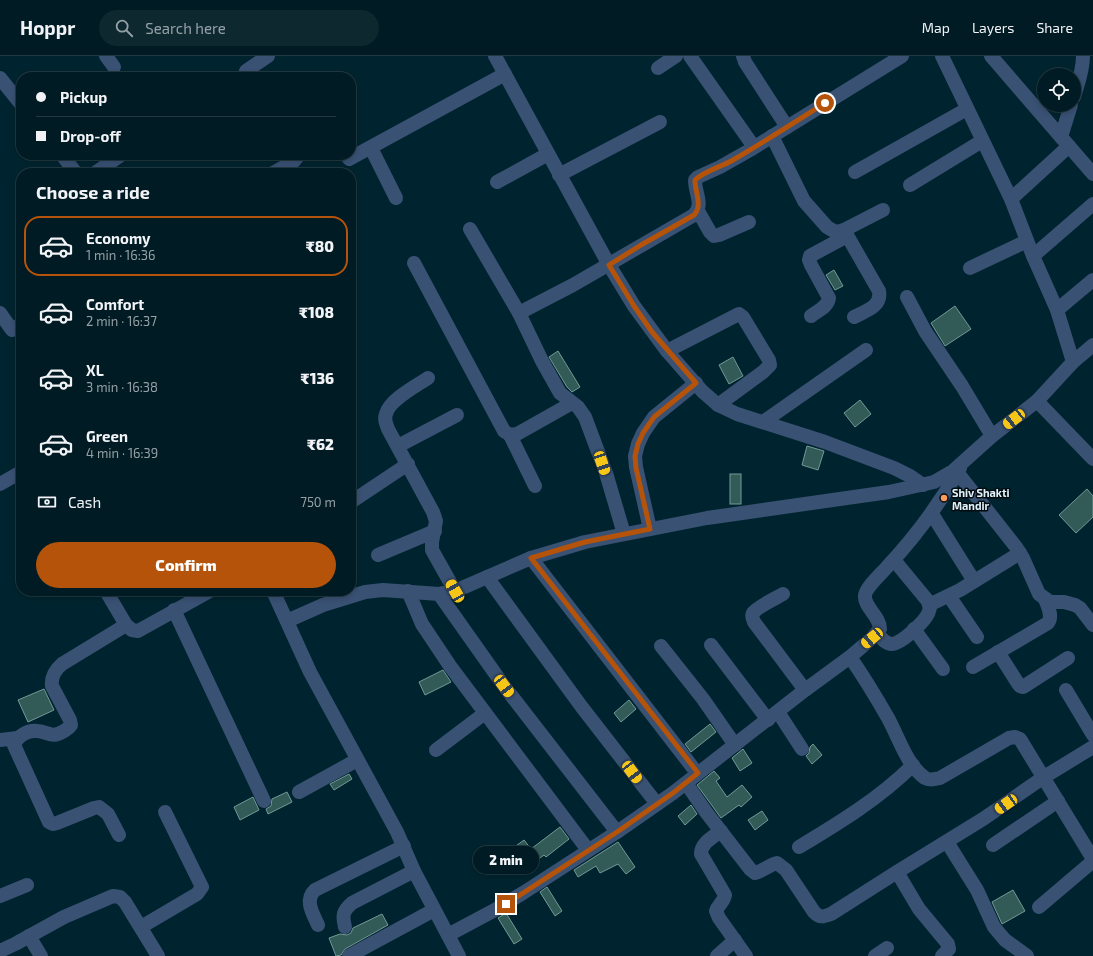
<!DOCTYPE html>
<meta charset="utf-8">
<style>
:root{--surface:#001b23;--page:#0e2830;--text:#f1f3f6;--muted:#95a1a6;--line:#223941;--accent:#b45309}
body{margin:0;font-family:"Exo 2",sans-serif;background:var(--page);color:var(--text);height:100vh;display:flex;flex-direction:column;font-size:15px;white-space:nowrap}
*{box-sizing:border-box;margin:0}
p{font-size:13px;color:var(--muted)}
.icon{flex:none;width:22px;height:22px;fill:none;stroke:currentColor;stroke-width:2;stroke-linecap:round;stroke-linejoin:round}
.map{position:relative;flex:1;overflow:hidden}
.panel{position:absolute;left:16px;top:112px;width:340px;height:428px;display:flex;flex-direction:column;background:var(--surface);border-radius:16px;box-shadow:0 2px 6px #0003,0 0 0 1px var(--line)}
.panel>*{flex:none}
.top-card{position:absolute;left:16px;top:16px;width:340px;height:88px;border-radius:16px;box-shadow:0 2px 6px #0003,0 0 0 1px var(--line);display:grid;align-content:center;height:88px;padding:0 20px;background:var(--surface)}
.tools{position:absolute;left:1037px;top:12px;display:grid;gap:8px}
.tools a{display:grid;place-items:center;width:44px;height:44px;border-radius:50%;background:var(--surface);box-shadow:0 2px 6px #0003,0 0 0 1px var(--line);font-size:20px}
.end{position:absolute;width:18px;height:18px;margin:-9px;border:5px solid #b45309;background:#fff;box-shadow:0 0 0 2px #fff}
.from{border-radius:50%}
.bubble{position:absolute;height:28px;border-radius:14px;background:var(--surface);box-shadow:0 2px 6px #0003,0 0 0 1px var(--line);font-size:13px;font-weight:800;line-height:28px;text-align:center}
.car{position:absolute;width:12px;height:24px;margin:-12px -6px;border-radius:5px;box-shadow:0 0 3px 1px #0007;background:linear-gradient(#f5c518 24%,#345 0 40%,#f5c518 0 76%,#345 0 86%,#f5c518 0)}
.top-card b{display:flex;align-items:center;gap:14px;height:38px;font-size:15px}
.top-card b+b{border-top:1px solid var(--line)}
.top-card i{width:10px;height:10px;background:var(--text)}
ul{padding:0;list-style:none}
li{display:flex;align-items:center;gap:12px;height:60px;margin:0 8px 6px;padding:0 12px;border:2px solid transparent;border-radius:16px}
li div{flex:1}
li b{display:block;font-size:15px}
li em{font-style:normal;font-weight:800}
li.on{border-color:var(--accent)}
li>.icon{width:36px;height:36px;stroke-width:1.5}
h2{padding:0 20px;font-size:18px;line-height:48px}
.pay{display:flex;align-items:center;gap:10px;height:44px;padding:0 20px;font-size:15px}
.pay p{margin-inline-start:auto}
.button{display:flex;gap:8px;margin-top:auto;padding:8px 20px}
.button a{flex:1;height:46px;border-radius:24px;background:var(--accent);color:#fff;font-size:16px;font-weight:800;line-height:46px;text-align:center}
header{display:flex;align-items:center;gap:24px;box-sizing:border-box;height:56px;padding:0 20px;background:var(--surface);border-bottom:1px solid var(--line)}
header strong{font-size:19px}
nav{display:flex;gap:22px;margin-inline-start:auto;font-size:14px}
.search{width:280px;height:36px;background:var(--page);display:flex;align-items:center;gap:10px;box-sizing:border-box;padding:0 14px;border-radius:22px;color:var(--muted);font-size:15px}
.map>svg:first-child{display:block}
</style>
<header>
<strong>Hoppr</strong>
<div class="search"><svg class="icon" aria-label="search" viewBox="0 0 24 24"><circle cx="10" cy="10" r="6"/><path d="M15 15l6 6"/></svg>Search here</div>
<nav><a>Map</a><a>Layers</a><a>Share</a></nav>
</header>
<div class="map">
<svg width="1093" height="900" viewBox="0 0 1093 900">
<rect width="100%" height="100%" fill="#00242f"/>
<!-- building -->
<g fill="#325a56" stroke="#719a96">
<path d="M834,214L843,230L835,234L826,219Z"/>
<path d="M955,250L971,273L945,290L931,267Z"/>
<path d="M558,295L580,331L572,336L567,331L549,301Z"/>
<path d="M733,301L743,320L729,328L719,309Z"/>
<path d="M860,344L871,358L855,371L844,357Z"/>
<path d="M807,390L824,395L818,414L802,409Z"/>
<rect x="730" y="418" width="11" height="30"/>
<path d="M1087,433L1093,440V461L1076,477L1059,459Z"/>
<path d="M443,614L451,626L425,639L419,626Z"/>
<path d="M44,633L54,654L28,666L18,644Z"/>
<path d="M629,644L636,653L621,666L614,657Z"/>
<path d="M710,668L716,676L691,696L685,688Z"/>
<path d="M813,688L822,699L812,708L806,700L809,697L810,691Z"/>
<path d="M743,693L752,707L740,715L732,702Z"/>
<path d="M714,715L720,722L716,725L727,741L742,729L752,741L741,751L739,749L721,762L697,729Z"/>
<path d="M349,718L352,723L334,734L330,728Z"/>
<path d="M287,736L292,746L268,758L266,753L271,750L272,743Z"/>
<path d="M253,741L259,754L240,764L234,751Z"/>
<path d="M691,749L697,758L685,769L678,760Z"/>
<path d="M762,755L768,764L755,774L748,764Z"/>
<path d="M560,771L569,783L546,801L544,799L528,811L513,792L524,784L531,793Z"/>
<path d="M618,786L635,811L626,818L618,808L600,817L596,810L578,821L574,814Z"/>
<path d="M547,831L562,855L555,860L540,836Z"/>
<path d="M1013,834L1025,855L1002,868L992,846Z"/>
<path d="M506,857L522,883L514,888L498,862Z"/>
<path d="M382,858L388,869L345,893L341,899L336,900L329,882L340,878L347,879L351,877L353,872Z"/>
</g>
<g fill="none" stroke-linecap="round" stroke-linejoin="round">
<!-- minor -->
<g stroke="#395173" stroke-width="14">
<path d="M106,0L114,11"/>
<path d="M495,0L609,209L634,250L667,295L702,335L718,349L737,358L825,386L894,412L910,420L923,429"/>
<path d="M690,0L754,91"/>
<path d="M743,0L745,6L787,71"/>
<path d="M942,0L1011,143L1033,200L1057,254L1073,306"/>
<path d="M991,0L1093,118"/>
<path d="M658,12L676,0"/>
<path d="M250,21L246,15L268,0"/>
<path d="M0,22L21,48"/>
<path d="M1074,41C1078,27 1083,15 1083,0"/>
<path d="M772,80L804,145L827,171L832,174L837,176L844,174L883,154"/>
<path d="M1061,81L1071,49"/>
<path d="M371,92L396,142"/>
<path d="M62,99L76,117"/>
<path d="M349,103L505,18"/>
<path d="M855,116L967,53"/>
<path d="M95,117L121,99"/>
<path d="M273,117L294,105L299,99"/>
<path d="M559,119L660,66"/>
<path d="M497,126L548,98"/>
<path d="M910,129L982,85"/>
<path d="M1011,143L1069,90"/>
<path d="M698,155L710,176L714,180L719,179L749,166"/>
<path d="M470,173L519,257L542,305L560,337L578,351L585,361L606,417L624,478"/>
<path d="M844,174L879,235C882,251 865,255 854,261"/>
<path d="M1033,200L1093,148"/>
<path d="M414,207L504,375L510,379L517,378L572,347"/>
<path d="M970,212L1027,185"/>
<path d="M907,241L925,275L962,330L992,380"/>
<path d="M1057,254L1093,224"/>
<path d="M0,257L12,274L21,268"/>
<path d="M519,257L573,229L694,159C704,148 695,138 695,124L698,121L720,111L750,94L902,0"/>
<path d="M811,260C817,255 828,251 829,242L811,209L809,204L810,200L847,180"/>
<path d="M667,295L735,260L739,258L743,261L769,304L770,309L763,316L718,349"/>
<path d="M428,322C416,330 389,344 386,358C384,363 386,368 388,373L433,456L436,465L432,486V494L455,535"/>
<path d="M1037,345L1093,403"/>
<path d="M763,366L866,294"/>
<path d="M510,379L535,430"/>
<path d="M398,390L457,359"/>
<path d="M957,416L1016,491L1023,502L1039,538L1050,546H1064L1075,549L1080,552L1093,569"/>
<path d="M0,428L21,416"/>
<path d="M351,446L408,408"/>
<path d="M932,458L974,525"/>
<path d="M650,473L636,411L635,400L638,388L643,377L654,361L696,327"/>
<path d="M378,499L435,475"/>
<path d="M531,502L697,717"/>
<path d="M487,521L581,650L657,748"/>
<path d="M106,535L126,569L132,574L138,575L210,535"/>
<path d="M273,535L310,616L397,776L414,815L459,900"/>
<path d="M408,535L422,568L450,610L588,794"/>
<path d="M439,538L504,630L617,776"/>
<path d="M783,538C776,542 757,551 753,557C751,560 753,563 754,566L805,634"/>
<path d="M949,540L977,581"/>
<path d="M929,549L960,534L1020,497"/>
<path d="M174,554L264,745"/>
<path d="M287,565L323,549L365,536L383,534L439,538L455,535L531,502L585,486L707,462L889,436L934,426L953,415L992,380L1037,345L1073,306L1093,289"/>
<path d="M914,573L943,613"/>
<path d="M877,577C881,582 886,588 892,588C901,588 927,564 929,555C931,551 929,547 927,544L894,504"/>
<path d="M711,589L768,664"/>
<path d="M661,590L703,643L735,689"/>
<path d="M998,596L1017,626L1020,630L1023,631L1068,602"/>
<path d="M850,601C864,621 876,641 888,662C899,682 906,708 925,722C930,725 935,723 940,722L1009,682L1015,681L1020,683L1093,803"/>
<path d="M973,611L1048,567C1053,560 1048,551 1045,543"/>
<path d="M1066,634L1093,679"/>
<path d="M778,656L802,693"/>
<path d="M0,684L18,682"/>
<path d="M436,694L485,657"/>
<path d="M686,727L706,756L750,813L755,817C763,815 769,809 777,807L786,814L814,856C820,862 823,861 831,858L897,816L983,763L1044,721L1093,691"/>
<path d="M299,736L357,704"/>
<path d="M721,775C713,781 701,787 701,798L725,839C724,846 718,849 716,855L719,862L746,900"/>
<path d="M119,779L108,758L99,751L94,752L57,767L53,768L49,766L14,689C17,680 28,674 37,675C49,676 51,683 64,675C67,673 69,672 71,669L70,664L52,630C51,620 55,614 62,608L126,569"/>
<path d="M947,786L977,834L994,871L1005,884L1027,900"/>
<path d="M993,789L1058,745"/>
<path d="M799,791C839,767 880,742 913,709"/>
<path d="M897,816L919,853L948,888L949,893L942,900"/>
<path d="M0,840L27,829"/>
<path d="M1039,851L1093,805"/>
<path d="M318,869C313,858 304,844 315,834L404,790"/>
<path d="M141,871L197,838L202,831L165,756"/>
<path d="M345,871C342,859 343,855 352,847L414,815"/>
<path d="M448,879L493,855L523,837L617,776L673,737L805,634L850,601L872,582L880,573C880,560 864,551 865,540C865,532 881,518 887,511C916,480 939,449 960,412"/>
<path d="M29,880L41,900"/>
<path d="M0,895L15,888L64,861L113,840L120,841L125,846L158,900"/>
<path d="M349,900L434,854"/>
<path d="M717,900L735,884"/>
<path d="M875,900L887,892"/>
</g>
</g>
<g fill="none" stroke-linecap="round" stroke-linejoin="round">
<!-- route -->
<path stroke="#b45309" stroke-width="5" d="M506,848L617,776L673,737L698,717L531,502L585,486L650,473L636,412L635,400L638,388L643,377L654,361L696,327L652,276L634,250L609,209L641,189L694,159C703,149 695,137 695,124C704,115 721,111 733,104C764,86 795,66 825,47"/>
</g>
<!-- markers -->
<circle fill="#ff9b5a" stroke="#010b10" stroke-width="1.5" cx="944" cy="442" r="4"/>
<g text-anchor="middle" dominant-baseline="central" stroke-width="3" stroke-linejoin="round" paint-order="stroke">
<!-- poi labels -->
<g font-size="11" font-weight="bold" fill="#dff2f9" stroke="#010b10" text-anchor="start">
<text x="952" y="436">Shiv Shakti<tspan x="952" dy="13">Mandir</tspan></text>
</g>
</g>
</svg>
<div class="tools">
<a><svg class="icon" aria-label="locate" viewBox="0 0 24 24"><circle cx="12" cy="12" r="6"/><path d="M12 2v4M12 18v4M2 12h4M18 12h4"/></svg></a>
</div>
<i class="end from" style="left:825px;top:47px"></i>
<i class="end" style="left:506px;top:848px"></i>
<div class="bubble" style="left:473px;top:790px;width:66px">2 min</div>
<i class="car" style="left:1014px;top:363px;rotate:232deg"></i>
<i class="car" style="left:602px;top:407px;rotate:161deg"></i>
<i class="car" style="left:455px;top:535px;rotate:330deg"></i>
<i class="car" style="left:872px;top:582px;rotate:230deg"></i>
<i class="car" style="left:504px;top:630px;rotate:143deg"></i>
<i class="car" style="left:632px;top:716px;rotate:143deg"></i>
<i class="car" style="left:1006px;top:748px;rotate:235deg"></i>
<div class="top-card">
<b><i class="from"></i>Pickup</b>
<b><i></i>Drop-off</b>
</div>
<section class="panel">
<h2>Choose a ride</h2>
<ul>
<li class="on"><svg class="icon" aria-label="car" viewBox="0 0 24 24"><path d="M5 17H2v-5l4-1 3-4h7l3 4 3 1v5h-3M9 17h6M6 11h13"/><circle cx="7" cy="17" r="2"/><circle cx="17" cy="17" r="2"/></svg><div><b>Economy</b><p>1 min · 16:36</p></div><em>₹80</em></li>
<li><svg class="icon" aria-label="car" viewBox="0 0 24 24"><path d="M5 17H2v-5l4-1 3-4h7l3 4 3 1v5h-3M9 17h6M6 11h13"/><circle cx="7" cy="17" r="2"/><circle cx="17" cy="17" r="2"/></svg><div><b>Comfort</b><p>2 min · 16:37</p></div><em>₹108</em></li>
<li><svg class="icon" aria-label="car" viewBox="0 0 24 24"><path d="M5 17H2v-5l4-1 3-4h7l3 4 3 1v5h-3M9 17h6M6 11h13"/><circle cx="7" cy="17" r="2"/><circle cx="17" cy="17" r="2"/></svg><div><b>XL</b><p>3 min · 16:38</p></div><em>₹136</em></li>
<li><svg class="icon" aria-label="car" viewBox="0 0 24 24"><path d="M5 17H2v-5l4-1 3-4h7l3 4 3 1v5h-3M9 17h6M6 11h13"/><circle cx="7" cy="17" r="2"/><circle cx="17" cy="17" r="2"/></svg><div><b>Green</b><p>4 min · 16:39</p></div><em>₹62</em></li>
</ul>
<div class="pay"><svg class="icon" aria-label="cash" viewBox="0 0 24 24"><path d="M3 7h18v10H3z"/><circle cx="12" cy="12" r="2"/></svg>Cash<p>750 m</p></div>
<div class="button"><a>Confirm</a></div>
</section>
</div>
